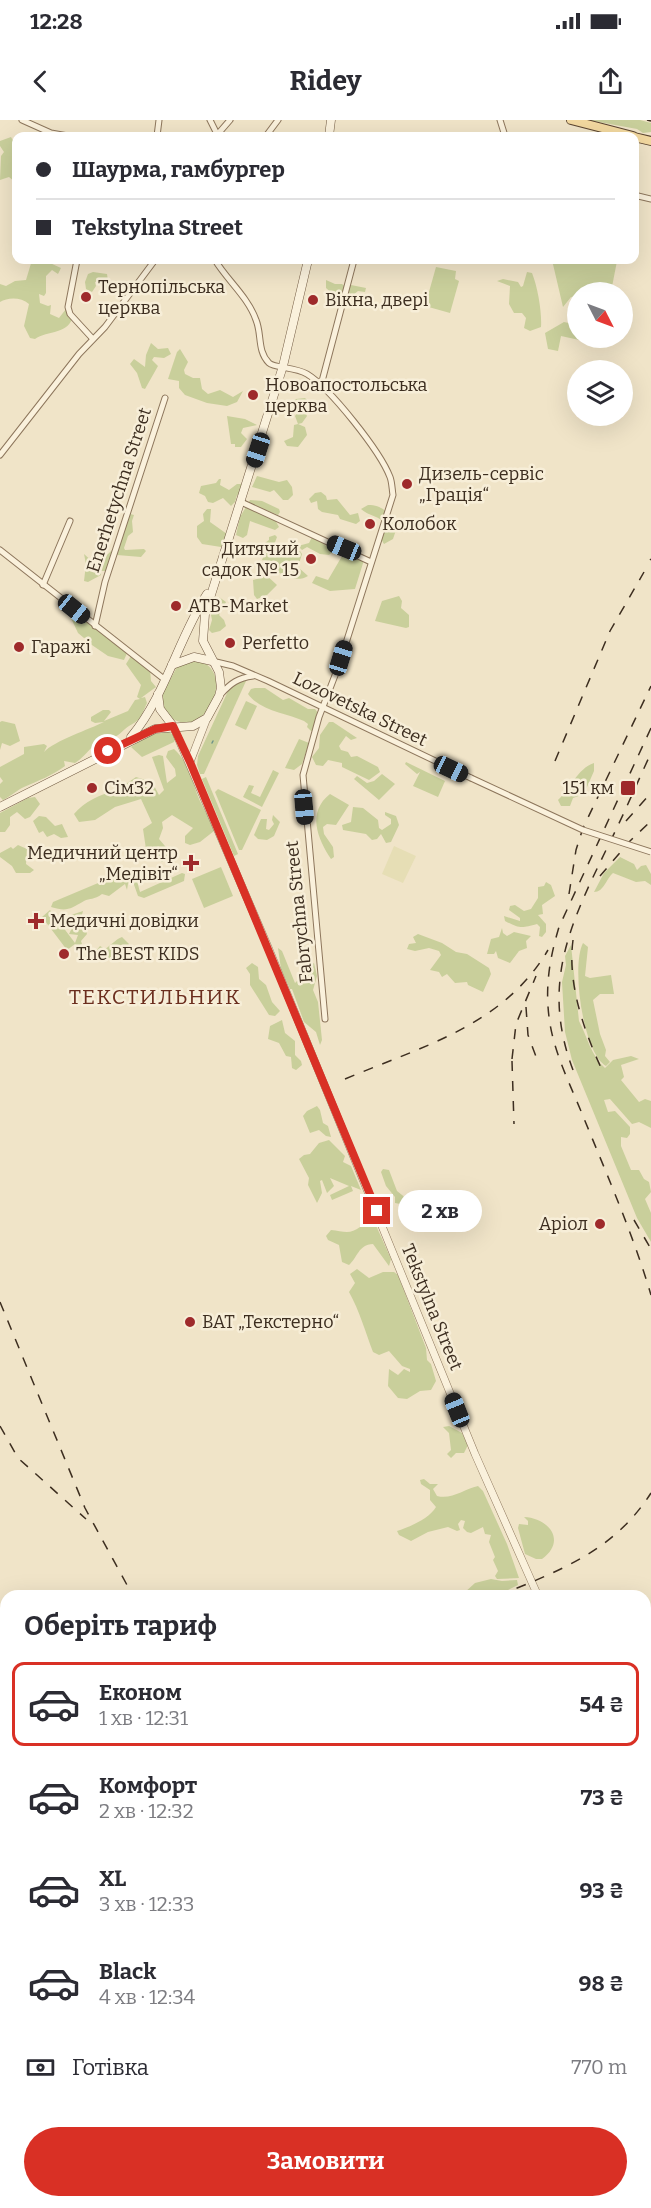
<!DOCTYPE html>
<html lang="uk">
<meta charset="utf-8">
<style>
:root{--surface:#fff;--page:#f7f7f7;--text:#2b2b33;--muted:#7c7c81;--line:#e1e1e2;--accent:#d93025}
body{margin:0;font-family:Bitter,serif;background:var(--page);color:var(--text);height:100vh;display:flex;flex-direction:column;font-size:22px;white-space:nowrap}
*{box-sizing:border-box;margin:0}
p{font-size:20px;color:var(--muted)}
.icon{flex:none;width:33px;height:33px;fill:none;stroke:currentColor;stroke-width:2;stroke-linecap:round;stroke-linejoin:round}
.map{position:relative;flex:1;overflow:hidden}
.panel{position:absolute;left:0px;top:1470px;width:651px;height:618px;display:flex;flex-direction:column;background:var(--surface);border-radius:18px 18px 0 0;box-shadow:0 6px 24px #0002}
.panel>*{flex:none}
.hud{position:absolute;left:12px;top:12px;width:627px;height:132px;border-radius:12px;box-shadow:0 6px 24px #0002;display:grid;align-content:center;height:132px;padding:0 24px;background:var(--surface)}
.needle{width:39px;rotate:132deg}
.controls{position:absolute;left:567px;top:162px;display:grid;gap:12px}
.controls a{display:grid;place-items:center;width:66px;height:66px;border-radius:50%;background:var(--surface);box-shadow:0 6px 24px #0002;font-size:30px}
.end{position:absolute;width:27px;height:27px;margin:-14px;border:8px solid #d93025;background:#fff;box-shadow:0 0 0 3px #fff}
.from{border-radius:50%}
.bubble{position:absolute;height:42px;border-radius:21px;background:var(--surface);box-shadow:0 6px 24px #0002;font-size:20px;font-weight:700;line-height:42px;text-align:center}
.car{position:absolute;width:18px;height:36px;margin:-18px -9px;border-radius:8px;box-shadow:0 0 4px 2px #0007;background:linear-gradient(#222 24%,#8ab4d8 0 40%,#222 0 76%,#8ab4d8 0 86%,#222 0)}
.hud b{display:flex;align-items:center;gap:21px;height:57px;font-size:22px}
.hud b+b{border-top:2px solid var(--line)}
.hud i{width:15px;height:15px;background:var(--text)}
ul{padding:0;list-style:none}
li{display:flex;align-items:center;gap:18px;height:84px;margin:0 12px 9px;padding:0 12px;border:3px solid transparent;border-radius:12px}
li div{flex:1}
li b{display:block;font-size:22px}
li em{font-style:normal;font-weight:700}
li.on{border-color:var(--accent)}
li>.icon{width:54px;height:54px;stroke-width:1.5}
h2{padding:0 24px;font-size:27px;line-height:72px}
.pay{display:flex;align-items:center;gap:15px;height:66px;padding:0 24px;font-size:22px}
.pay p{margin-inline-start:auto}
.button{display:flex;gap:12px;margin-top:auto;padding:12px 24px}
.button a{flex:1;height:69px;border-radius:36px;background:var(--accent);color:#fff;font-size:24px;font-weight:700;line-height:69px;text-align:center}
.status{display:flex;justify-content:space-between;align-items:center;height:42px;padding:0 30px;background:var(--surface);direction:ltr}
.status svg{height:16px;fill:currentColor}
header{display:flex;justify-content:space-between;align-items:center;height:78px;padding:0 24px;background:var(--surface);font-size:27px;font-weight:700}
.map>svg:first-child{display:block}
</style>
<div class="status"><b>12:28</b><svg viewBox="0 0 49 12"><path d="M0 12V9h3v3zM5 12V6h3v6zM10 12V3h3v9zM15 12V0h3v12zM26 1h20v11H26zM47 4h2v5h-2z"/></svg></div>
<header><svg class="icon" aria-label="back" viewBox="0 0 24 24"><path d="M15 5l-7 7 7 7"/></svg>Ridey<svg class="icon" aria-label="share" viewBox="0 0 24 24"><path d="M12 15V3M7 8l5-5 5 5M5 13v7h14v-7"/></svg></header>
<div class="map">
<svg width="651" height="2088" viewBox="0 0 651 2088">
<rect width="100%" height="100%" fill="#f0e4c8"/>
<!-- farmland -->
<path fill="#e6deb5" d="M394,726L416,736L403,763L382,754Z"/>
<!-- green -->
<g fill="#c9cf9b">
<path d="M588,0H640L651,3V12L643,13L637,9Z"/>
<path d="M11,17L16,26L15,62L9,57L0,60L1,36L4,32L0,26V21Z"/>
<path d="M32,140H50V143L61,148L58,154L52,150L46,156V173L44,176L39,174L40,183L48,186L51,185L50,194L59,198L66,189L73,194C71,215 47,210 35,219L30,218L24,206L29,184C21,177 8,177 0,182V164L6,166L15,161L26,160Z"/>
<path d="M552,140L617,141L611,172H578L577,178L571,177L563,187Z"/>
<path d="M436,147L456,151L455,159L459,161L450,193L425,186Z"/>
<path d="M93,152L107,154L108,161L115,168L112,172L107,170L102,160L95,162L96,166L92,172L86,169L85,162L88,154Z"/>
<path d="M527,152L532,153C538,168 542,193 541,207L530,211L524,208L526,198L522,193H514L509,184L510,166L497,161L503,159L518,162L521,167L523,166Z"/>
<path d="M326,160L335,164H342L348,169L351,165L366,168L365,172L358,171L352,176L348,172L345,184L341,182L334,184L332,182L335,176L326,168Z"/>
<path d="M564,202L577,205L578,218L587,221L594,218L593,223L561,216L558,231L548,229L545,213Z"/>
<path d="M151,223L158,229L168,228L171,234L164,238L154,237L152,240L158,246L145,269L142,268L137,253L130,244L134,239L145,247L146,235Z"/>
<path d="M180,229L188,242L184,250L185,254L193,258H200L202,269L208,274L220,270L233,277L243,271L237,282L227,286L207,283L185,275L179,268V261L168,259L177,232Z"/>
<path d="M305,278L307,280L301,290L305,292L307,296L302,303L298,304L305,307L307,315L298,327L287,326L284,321L293,317L294,305L298,304L295,296L299,291L292,290V284L296,279Z"/>
<path d="M227,296L245,299L257,305L243,308L241,313L247,319L241,327H235V324H231Z"/>
<path d="M257,356L279,362L287,360L292,367L293,375L288,380H283L274,370L270,372L252,367Z"/>
<path d="M219,359H221L220,365L229,370L237,364H243L240,375H237L235,382L231,386L223,378L213,383L208,382L205,376L199,373L201,366L216,363Z"/>
<path d="M321,372L326,376L327,380L337,379L350,395L358,393L360,401L356,404L340,399L338,395L322,392L318,389L317,381L311,383L309,379L315,373Z"/>
<path d="M250,380L262,381L279,389L280,392L278,395L263,389L261,391L274,398L279,407L275,410L250,401L247,415L243,418L236,415L240,397Z"/>
<path d="M368,385C384,385 389,394 397,407L393,419L384,424L381,419L386,405C381,396 368,396 361,389Z"/>
<path d="M207,389H211L210,402L227,414L225,423L221,427L202,424L197,417V406L204,401L203,394Z"/>
<path d="M130,394L134,395L132,401L133,412L128,416L124,428L125,430L144,429L146,431L141,437L117,435Z"/>
<path d="M275,415L277,417L274,425L277,424L288,431H300L302,434L298,447L308,456C295,464 282,453 268,448V441L262,440L266,430L265,423L269,420V417Z"/>
<path d="M312,417L321,420L326,426L329,424L343,432L341,434L333,431L329,435L320,434L307,427L302,430L298,426L309,423Z"/>
<path d="M112,430L106,451H101V455L88,462L84,461L86,444L84,434L94,443L92,436L95,435L103,439Z"/>
<path d="M345,431L364,440L355,469L330,471L312,463L316,456L328,460Z"/>
<path d="M265,454L277,465L267,475L257,479L254,475L253,460L260,458Z"/>
<path d="M399,476L402,481L401,488L409,495V507L406,508L375,501L382,481Z"/>
<path d="M219,477L226,482L219,495L224,500L226,506L220,511L212,513L209,510L212,500L210,490L215,486V479Z"/>
<path d="M79,493L128,531L124,540L108,536L89,523V517L84,518L78,513L71,498Z"/>
<path d="M131,536L150,549L151,561L156,567L141,578L145,577L147,583C141,596 142,599 129,606C124,609 120,615 113,618L109,615C94,620 89,634 75,643L64,641L65,646C53,655 38,661 24,667C17,670 11,676 3,680L0,677V664L3,661L0,657V647L24,634V627L44,624L47,626L44,632C54,621 90,609 104,602L95,603L91,601V597L103,590H109L111,592L104,601L128,591L135,580L140,579L137,577L141,565L126,544Z"/>
<path d="M196,540C242,550 200,633 164,591L162,575L178,545Z"/>
<path d="M238,561H246L204,654H200L197,645L198,636L228,571Z"/>
<path d="M255,568H265L283,580L289,578L308,589H315L318,593L315,610L311,611L307,607L308,604L304,601C287,593 260,591 248,574L251,569Z"/>
<path d="M246,581L257,586L246,610L235,605Z"/>
<path d="M2,601L15,604L20,621L10,626L2,623L0,630V602Z"/>
<path d="M329,602H333L357,618L351,620L346,616L339,626L341,630L348,632L351,637L357,636L378,647L380,652L369,660L342,647V643L328,640L323,646L316,645L312,637L319,628L320,615Z"/>
<path d="M169,612L176,617L174,622L142,637L131,627L149,615Z"/>
<path d="M299,619L309,623L302,644L294,650L285,648Z"/>
<path d="M174,629C191,644 192,666 202,685C206,694 212,701 214,711L200,722L190,725L185,723V716L193,708L172,695L162,702L163,708L159,719L170,732L171,736L162,742L146,729L143,709L152,703L141,679L115,687L95,700L79,702L74,694C84,682 100,674 115,671L119,675L122,673L123,666L136,657L152,662L159,675L164,670L152,637L159,635L163,636L167,663L176,656L175,649L166,637L168,631Z"/>
<path d="M406,642L445,661L438,677L413,666L420,652L417,654L405,644Z"/>
<path d="M594,643V651L584,674L573,678L570,686H561L558,680C571,668 577,649 594,643Z"/>
<path d="M273,650L279,653L262,687L243,677L249,665L254,666L251,673L260,677Z"/>
<path d="M382,654L395,664L379,680L354,659L357,656L367,663L374,661Z"/>
<path d="M206,657L238,734L234,736L202,659Z"/>
<path d="M218,669L261,690L242,730H239L215,672Z"/>
<path d="M330,674L349,685L336,705L327,704L323,707L324,714L333,727L334,737L331,739C317,718 307,692 330,674Z"/>
<path d="M35,677L40,684L30,697L25,699L17,692L10,697V705L5,712H0V693L28,678Z"/>
<path d="M353,687L363,688L378,700L379,708L382,710L391,704V699L385,695V692L396,696L399,705L391,722L386,723L381,714L377,719L372,720L366,714L343,710L342,705L351,702Z"/>
<path d="M273,695L280,702L274,716L267,720L258,719L254,715L261,699H267L266,709L269,710L274,704L272,700Z"/>
<path d="M39,696L46,697L55,706L62,704L68,717L61,718L54,714L47,717L43,711L39,713L33,701Z"/>
<path d="M18,725L27,729L26,744L34,750L30,753H16L12,746L0,737V733L11,727L13,729Z"/>
<path d="M620,737L634,744L637,750L641,746L646,745L651,754V765L645,761L636,762L613,753C606,759 604,772 594,772L604,753Z"/>
<path d="M221,747L233,776L204,788L192,759Z"/>
<path d="M129,750L133,753L134,757L128,764L127,770L125,764L109,776L102,774C94,780 90,778 84,781C70,789 67,792 51,787L53,782Z"/>
<path d="M182,753L185,754L184,761L144,778L138,776L133,762L137,761L140,772Z"/>
<path d="M546,762L551,765L555,776L542,785L543,794L538,795L546,804V812L542,817L539,816L540,807L537,804C522,808 520,809 505,801L504,796L520,801V798L509,790L510,786L515,785L524,791L531,789L538,778V767L544,766Z"/>
<path d="M50,790L75,823L78,815L69,814L74,804L68,796L83,791L80,802L82,810L86,811L87,814L81,821L82,824L78,826L75,824L67,830L42,797Z"/>
<path d="M502,808L503,813L507,816L514,812L531,816L526,821L527,828L519,831L510,843L498,838L496,831L494,834H487L491,819L499,817Z"/>
<path d="M418,814L442,823L456,832L467,834L489,848L491,854L483,872L468,865L467,862L455,863L447,854L442,857L439,852L430,850L441,835L439,831L429,828L415,831L407,829L409,824L416,823L413,817Z"/>
<path d="M122,817L129,824L124,834L106,839L96,831L100,826L105,829C110,826 116,819 122,817Z"/>
<path d="M583,823L588,827L585,856L590,858L611,855L614,874H600L593,880L600,914L606,930L605,936L610,942L606,946C583,933 571,846 583,823Z"/>
<path d="M571,825L579,901C587,916 591,936 605,948L613,940L631,936L639,939L621,945L624,957L621,960L639,982L645,979L651,981V1008L639,1002L632,1004L610,979L604,980L608,992L615,991L630,1007V1014L627,1018L621,1017V1026L631,1050H639L644,1059L649,1062L651,1072L645,1079L651,1093V1122L637,1098L572,940L565,912L562,862L566,845L565,836Z"/>
<path d="M278,828L282,831L295,863L298,860L304,862L308,859H303L300,847L307,844L308,854L309,847L314,843L317,856L313,870L318,882L322,920L320,925L316,912L304,902L292,869H290L281,849Z"/>
<path d="M252,843L258,847L259,859L266,865L272,882L280,891L275,896L269,895L250,865V854L246,848Z"/>
<path d="M282,900L285,913L295,921V935L301,941L302,945L296,950L292,948L291,937L286,936L279,923L268,919L270,906Z"/>
<path d="M317,986L320,990L323,1003L328,1006L331,1017L326,1016L319,1010L310,1013L303,996L307,991Z"/>
<path d="M329,1020L345,1036L343,1042L351,1046L361,1070L351,1066L353,1071L332,1080L330,1075L349,1066L330,1058L334,1066L327,1073L322,1060L320,1061L322,1073L317,1083L308,1065L309,1058L299,1039L304,1035L310,1034L319,1023Z"/>
<path d="M383,1049L389,1050L397,1071L407,1079L406,1085L395,1083V1077L386,1066L381,1052Z"/>
<path d="M370,1092L391,1139L389,1146L373,1124C358,1125 358,1137 349,1145L342,1142L339,1125L328,1120L326,1116L331,1110C343,1111 350,1115 360,1107L361,1100Z"/>
<path d="M357,1149L369,1158L383,1152H394L398,1155L426,1228L427,1240L431,1244L436,1261L431,1270L420,1271L407,1279L398,1278L388,1266L389,1249L398,1255L404,1249L410,1252V1249L402,1246L389,1231L379,1235L373,1232C365,1211 360,1192 349,1172L355,1163L350,1154Z"/>
<path d="M449,1306L462,1313L468,1325L464,1333H456L451,1338L447,1334L451,1330L449,1313L443,1307Z"/>
<path d="M424,1359L430,1364H438L433,1369L437,1376C452,1380 464,1369 478,1366L483,1371L507,1424L519,1458L497,1459L495,1456L498,1451L493,1440L495,1437L489,1422L491,1415L485,1414L483,1407L471,1413L467,1412L463,1408L465,1401L461,1400L458,1404L460,1410L457,1411L448,1407L428,1412L411,1421L399,1415L397,1411C409,1407 429,1399 436,1387L430,1380V1370L421,1364L420,1360Z"/>
<path d="M524,1397C549,1398 567,1421 542,1439H536L525,1434L518,1408L519,1404L528,1405V1401Z"/>
<path d="M491,1459L502,1461L517,1460L518,1465L496,1476H441L464,1473L475,1463Z"/>
</g>
<g fill="none" stroke-linecap="round" stroke-linejoin="round">
<!-- stream -->
<path stroke="#6f938a" stroke-width="1.5" d="M212,623L213,621"/>
<defs>
<g id="minor">
<path d="M22,0L51,13L68,16"/>
<path d="M210,0L218,16"/>
<path d="M500,0L505,16"/>
<path d="M217,15L230,0"/>
<path d="M157,16L159,0"/>
<path d="M266,16L278,0"/>
<path d="M634,75L651,79"/>
<path d="M77,140L68,187L70,194L92,218"/>
<path d="M215,140C227,160 248,177 256,200C262,214 257,231 269,243C274,248 295,247 307,254C330,268 380,331 390,357C392,362 392,369 393,375L339,545L319,597L303,655L325,899"/>
<path d="M321,265L354,140"/>
<path d="M0,335L79,234L105,207L155,140"/>
<path d="M241,382L371,442"/>
<path d="M0,430L164,559"/>
<path d="M43,465L70,401"/>
<path d="M95,506L105,462L165,278"/>
<path d="M212,541L233,546L268,561L471,658"/>
<path d="M221,574C231,563 238,558 253,556"/>
<path d="M0,1828L6,1832"/>
<path d="M0,1940L6,1943"/>
<path d="M0,2016L6,1967"/>
<path d="M0,2037L5,2053L0,2080"/>
<path d="M579,2082L593,2088"/>
<path d="M132,2088L133,2082"/>
</g>
<g id="tertiary">
<path d="M173,606L268,827L475,1334L538,1476"/>
<path d="M190,642L207,598"/>
<path d="M406,2088L409,2082"/>
</g>
<g id="secondary">
<path d="M329,16L331,0"/>
<path d="M172,545L194,537L212,541"/>
<path d="M158,574L160,589L173,606"/>
<path d="M131,617C166,575 178,519 207,474"/>
<path d="M0,687L155,609L193,606L207,598L219,576L221,568L219,552L203,521L205,494L283,246L308,140"/>
</g>
<g id="primary">
<path d="M571,0L633,16"/>
<path d="M634,17L651,21"/>
</g>
</defs>
<!-- minor casing -->
<use href="#minor" stroke="#8d765c" stroke-width="7"/>
<!-- tertiary casing -->
<use href="#tertiary" stroke="#8d765c" stroke-width="8"/>
<!-- secondary casing -->
<use href="#secondary" stroke="#6f573f" stroke-width="9"/>
<!-- primary casing -->
<use href="#primary" stroke="#5b4430" stroke-width="10"/>
<!-- minor -->
<use href="#minor" stroke="#faf1dc" stroke-width="5"/>
<!-- tertiary -->
<use href="#tertiary" stroke="#faf1dc" stroke-width="7"/>
<!-- secondary -->
<use href="#secondary" stroke="#faf1dc" stroke-width="8"/>
<!-- primary -->
<use href="#primary" stroke="#f3d9a0" stroke-width="8"/>
<!-- rail -->
<g stroke="#3d2e20" stroke-width="1.5" stroke-dasharray="10 10" stroke-linecap="butt">
<path d="M647,0L651,1"/>
<path d="M650,440L651,439"/>
<path d="M651,608L559,807C550,837 545,865 549,897C553,931 570,964 583,996C607,1055 633,1114 651,1175"/>
<path d="M555,641L610,511L644,452"/>
<path d="M626,701L651,673"/>
<path d="M600,756L630,721L651,701"/>
<path d="M569,774L576,730L583,708L651,566"/>
<path d="M573,820C567,865 585,914 604,954"/>
<path d="M526,887L528,915L538,942"/>
<path d="M512,939L516,904L536,856"/>
<path d="M512,941L514,1004"/>
<path d="M573,950C540,863 571,802 609,724C624,694 637,663 651,633"/>
<path d="M345,959C423,926 503,906 548,830"/>
<path d="M634,1100L651,1129"/>
<path d="M0,1182L85,1388L133,1476"/>
<path d="M0,1306L18,1338L86,1399"/>
<path d="M498,1476C560,1450 613,1432 651,1373"/>
</g>
<defs>
<path id="minor-bridge" d="M471,658L583,710L651,732"/>
</defs>
<!-- minor-bridge casing -->
<use href="#minor-bridge" stroke="#8d765c" stroke-width="7" stroke-linecap="butt"/>
<!-- minor-bridge -->
<use href="#minor-bridge" stroke="#faf1dc" stroke-width="5"/>
</g>
<g fill="none" stroke-linecap="round" stroke-linejoin="round">
<!-- route -->
<path stroke="#d93025" stroke-width="8" d="M108,631L155,609L173,606L190,642L377,1091"/>
</g>
<!-- markers -->
<g fill="#9e2a2b" stroke="#f7eed8" stroke-width="2">
<circle cx="86" cy="177" r="6"/>
<circle cx="313" cy="180" r="6"/>
<circle cx="253" cy="275" r="6"/>
<circle cx="407" cy="364" r="6"/>
<circle cx="370" cy="404" r="6"/>
<circle cx="311" cy="439" r="6"/>
<circle cx="176" cy="486" r="6"/>
<circle cx="230" cy="523" r="6"/>
<circle cx="19" cy="527" r="6"/>
<circle cx="92" cy="668" r="6"/>
<rect x="620" y="660" width="16" height="16" rx="3"/>
<path d="M188 734h6v6h6v6h-6v6h-6v-6h-6v-6h6z"/>
<path d="M33 792h6v6h6v6h-6v6h-6v-6h-6v-6h6z"/>
<circle cx="64" cy="834" r="6"/>
<circle cx="600" cy="1104" r="6"/>
<circle cx="190" cy="1202" r="6"/>
</g>
<g text-anchor="middle" dominant-baseline="central" stroke-width="5" stroke-linejoin="round" paint-order="stroke">
<!-- poi labels -->
<g font-size="18" fill="#3d2e20" stroke="#f7eed8" text-anchor="start">
<text x="98" y="167">Тернопільська<tspan x="98" dy="21">церква</tspan></text>
<text x="325" y="180">Вікна, двері</text>
<text x="265" y="265">Новоапостольська<tspan x="265" dy="21">церква</tspan></text>
<text x="419" y="354">Дизель-сервіс<tspan x="419" dy="21">„Грація“</tspan></text>
<text x="382" y="404">Колобок</text>
<text x="299" y="429" text-anchor="end">Дитячий<tspan x="299" dy="21">садок № 15</tspan></text>
<text x="188" y="486">ATB-Market</text>
<text x="242" y="523">Perfetto</text>
<text x="31" y="527">Гаражі</text>
<text x="104" y="668">Сім32</text>
<text x="614" y="668" text-anchor="end">151 км</text>
<text x="178" y="733" text-anchor="end">Медичний центр<tspan x="178" dy="21">„Медівіт“</tspan></text>
<text x="50" y="801">Медичні довідки</text>
<text x="76" y="834">The BEST KIDS</text>
<text x="588" y="1104" text-anchor="end">Аріол</text>
<text x="202" y="1202">ВАТ „Текстерно“</text>
</g>
<!-- street labels -->
<g font-size="18" fill="#3d2e20" stroke="#f7eed8">
<text transform="translate(119 370) rotate(-72)">Enerhetychna Street</text>
<text transform="translate(360 589) rotate(26)">Lozovetska Street</text>
<text transform="translate(299 792) rotate(-96)">Fabrychna Street</text>
<text transform="translate(432 1187) rotate(68)">Tekstylna Street</text>
</g>
<!-- quarter labels -->
<g font-size="21" letter-spacing="1.5" fill="#6b2e1e" stroke="#f7eed8">
<text x="155" y="877">ТЕКСТИЛЬНИК</text>
</g>
</g>
</svg>
<div class="controls">
<a><svg class="needle" viewBox="-14 -14 28 28"><path d="M0-13l5 13h-10z" fill="#e53935"/><path d="M0 13l5-13h-10z" fill="#7c7c81"/></svg></a>
<a><svg class="icon" aria-label="layers" viewBox="0 0 24 24"><path d="M12 4l9 5-9 5-9-5zM3 14l9 5 9-5"/></svg></a>
</div>
<i class="end from" style="left:108px;top:631px"></i>
<i class="end" style="left:377px;top:1091px"></i>
<div class="bubble" style="left:398px;top:1070px;width:84px">2 хв</div>
<i class="car" style="left:258px;top:330px;rotate:198deg"></i>
<i class="car" style="left:344px;top:428px;rotate:292deg"></i>
<i class="car" style="left:74px;top:489px;rotate:129deg"></i>
<i class="car" style="left:341px;top:538px;rotate:17deg"></i>
<i class="car" style="left:451px;top:649px;rotate:115deg"></i>
<i class="car" style="left:304px;top:687px;rotate:175deg"></i>
<i class="car" style="left:457px;top:1290px;rotate:338deg"></i>
<div class="hud">
<b><i class="from"></i>Шаурма, гамбургер</b>
<b><i></i>Tekstylna Street</b>
</div>
<section class="panel">
<h2>Оберіть тариф</h2>
<ul>
<li class="on"><svg class="icon" aria-label="car" viewBox="0 0 24 24"><path d="M5 17H2v-5l4-1 3-4h7l3 4 3 1v5h-3M9 17h6M6 11h13"/><circle cx="7" cy="17" r="2"/><circle cx="17" cy="17" r="2"/></svg><div><b>Економ</b><p>1 хв · 12:31</p></div><em>54 ₴</em></li>
<li><svg class="icon" aria-label="car" viewBox="0 0 24 24"><path d="M5 17H2v-5l4-1 3-4h7l3 4 3 1v5h-3M9 17h6M6 11h13"/><circle cx="7" cy="17" r="2"/><circle cx="17" cy="17" r="2"/></svg><div><b>Комфорт</b><p>2 хв · 12:32</p></div><em>73 ₴</em></li>
<li><svg class="icon" aria-label="car" viewBox="0 0 24 24"><path d="M5 17H2v-5l4-1 3-4h7l3 4 3 1v5h-3M9 17h6M6 11h13"/><circle cx="7" cy="17" r="2"/><circle cx="17" cy="17" r="2"/></svg><div><b>XL</b><p>3 хв · 12:33</p></div><em>93 ₴</em></li>
<li><svg class="icon" aria-label="car" viewBox="0 0 24 24"><path d="M5 17H2v-5l4-1 3-4h7l3 4 3 1v5h-3M9 17h6M6 11h13"/><circle cx="7" cy="17" r="2"/><circle cx="17" cy="17" r="2"/></svg><div><b>Black</b><p>4 хв · 12:34</p></div><em>98 ₴</em></li>
</ul>
<div class="pay"><svg class="icon" aria-label="cash" viewBox="0 0 24 24"><path d="M3 7h18v10H3z"/><circle cx="12" cy="12" r="2"/></svg>Готівка<p>770 m</p></div>
<div class="button"><a>Замовити</a></div>
</section>
</div>
